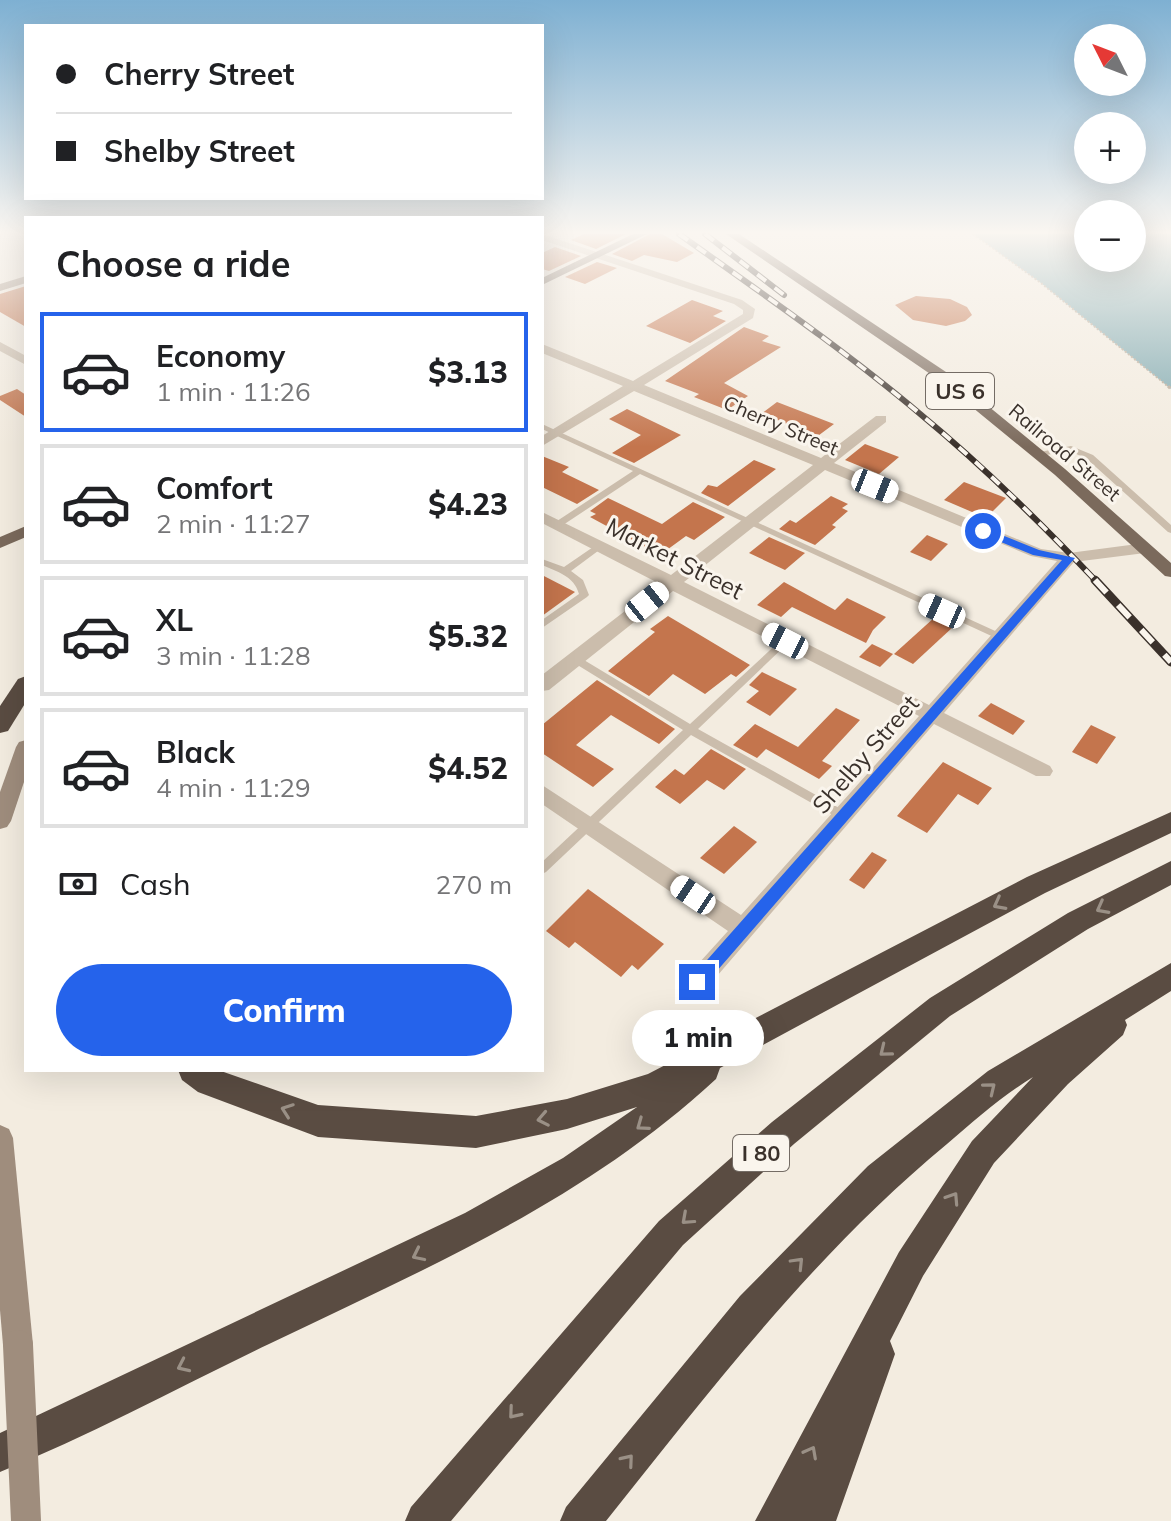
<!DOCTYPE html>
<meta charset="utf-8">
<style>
:root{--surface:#fff;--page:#f2f2f2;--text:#202124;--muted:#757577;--line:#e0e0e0;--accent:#2563eb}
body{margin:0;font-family:Mulish,sans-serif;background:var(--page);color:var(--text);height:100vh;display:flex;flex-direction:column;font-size:30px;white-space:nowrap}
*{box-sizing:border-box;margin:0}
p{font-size:26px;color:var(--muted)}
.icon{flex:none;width:44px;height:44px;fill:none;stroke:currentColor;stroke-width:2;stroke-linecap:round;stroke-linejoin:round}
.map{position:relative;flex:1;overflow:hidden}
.drawer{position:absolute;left:24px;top:216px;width:520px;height:856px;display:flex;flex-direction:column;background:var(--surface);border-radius:0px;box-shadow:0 8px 32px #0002}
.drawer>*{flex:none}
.top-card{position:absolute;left:24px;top:24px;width:520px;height:176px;border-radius:0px;box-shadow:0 8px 32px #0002;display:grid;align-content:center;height:176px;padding:0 32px;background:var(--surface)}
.needle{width:52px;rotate:312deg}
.buttons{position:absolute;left:1074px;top:24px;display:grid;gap:16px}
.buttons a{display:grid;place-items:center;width:72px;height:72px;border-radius:50%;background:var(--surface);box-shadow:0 8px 32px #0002;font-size:40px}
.end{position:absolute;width:36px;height:36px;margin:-18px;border:10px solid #2563eb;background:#fff;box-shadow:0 0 0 4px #fff}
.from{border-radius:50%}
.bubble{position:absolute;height:56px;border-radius:28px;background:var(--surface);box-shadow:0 8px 32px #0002;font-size:26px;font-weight:800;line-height:56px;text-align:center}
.car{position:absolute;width:24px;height:48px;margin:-24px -12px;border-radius:10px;box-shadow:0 0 6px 2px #0007;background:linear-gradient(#fff 24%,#345 0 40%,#fff 0 76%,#345 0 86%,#fff 0)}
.top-card b{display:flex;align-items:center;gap:28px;height:76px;font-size:30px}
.top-card b+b{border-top:2px solid var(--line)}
.top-card i{width:20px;height:20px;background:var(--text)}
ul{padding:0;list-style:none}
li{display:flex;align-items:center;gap:24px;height:120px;margin:0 16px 12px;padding:0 16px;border:4px solid var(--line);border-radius:0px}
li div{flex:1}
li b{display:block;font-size:30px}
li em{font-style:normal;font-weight:800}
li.selected{border-color:var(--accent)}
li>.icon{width:72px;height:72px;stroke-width:1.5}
h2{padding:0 32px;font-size:36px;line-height:96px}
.pay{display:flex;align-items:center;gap:20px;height:88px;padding:0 32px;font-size:30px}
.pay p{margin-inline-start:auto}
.action{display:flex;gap:16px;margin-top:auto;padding:16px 32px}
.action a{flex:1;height:92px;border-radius:48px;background:var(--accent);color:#fff;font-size:32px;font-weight:800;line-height:92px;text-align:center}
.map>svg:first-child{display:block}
</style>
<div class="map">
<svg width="1171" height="1521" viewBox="0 0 1171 1521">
<rect width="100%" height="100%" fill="#f3ece0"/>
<!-- water -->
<path fill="#7fa9b0" d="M973,234H1088V258H1132V234H1171V389L1041,283Z"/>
<!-- building -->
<g fill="#c4754d">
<path d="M584,234H626L596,249L571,240Z"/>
<path d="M650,234H662L694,253L677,262L644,255L632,261L612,254Z"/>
<path d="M555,247L581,256L549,271L542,269V253Z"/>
<path d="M597,262L617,268L585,284L565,277Z"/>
<path d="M26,286V327L0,312V294Z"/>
<path d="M916,296L950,299L967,307L972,315L965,321L946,326L913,320L895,305Z"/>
<path d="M692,300L723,311L713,316L726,321L690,343L646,326Z"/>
<path d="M744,327L769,336L762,341L781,347L724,383L748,396L727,410L694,397L699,394L665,381Z"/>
<path d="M17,389L26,395V417L0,400V396Z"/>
<path d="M777,402L834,424L811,441L791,433L798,428L761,414Z"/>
<path d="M627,409L681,435L634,463L612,453L641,435L609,419Z"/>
<path d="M865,444L899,457L879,474L845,460Z"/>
<path d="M542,456L569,467L562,472L599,490L577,504L542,487Z"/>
<path d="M754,460L776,469L728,506L701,493L708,485L717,487Z"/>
<path d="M964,482L1006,498L986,518L944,500Z"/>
<path d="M831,496L848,504L842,508L848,511L832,525L836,527L815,545L779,529L790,520L796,523Z"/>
<path d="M608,498L662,524L693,502L725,517L694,540L686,536L660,555L590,517L596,514L590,511Z"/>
<path d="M927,535L948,544L931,561L910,552Z"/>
<path d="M769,537L805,553L785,570L749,553Z"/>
<path d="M542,575L575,592L542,616Z"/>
<path d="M784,582L835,610L847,598L886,617L873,630L866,643L792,607L781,617L757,605Z"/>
<path d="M668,616L700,635L750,665L736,677L731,674L705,694L673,674L649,696L608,671L655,632L650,629Z"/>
<path d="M935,617L953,627L913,664L894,654Z"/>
<path d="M872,644L893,654L880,667L859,657Z"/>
<path d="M762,672L797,689L770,716L746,702L759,691L749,685Z"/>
<path d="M597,680L675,729L659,744L611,715L576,745L614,769L593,787L542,753V725Z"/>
<path d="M991,703L1025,721L1013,735L978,716Z"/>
<path d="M836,708L860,720L822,761L832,766L819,779L766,749L757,758L733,745L755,724L798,747Z"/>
<path d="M1091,725L1116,737L1097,764L1072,752Z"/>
<path d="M711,749L746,769L724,790L707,780L680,804L655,787L675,769L684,775Z"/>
<path d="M943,762L992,788L978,805L958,794L927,833L897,816Z"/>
<path d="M734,826L757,842L724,874L700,858Z"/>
<path d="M872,852L887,860L864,889L849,880Z"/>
<path d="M588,889L664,944L638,970L632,965L621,977L575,942L569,948L546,931Z"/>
</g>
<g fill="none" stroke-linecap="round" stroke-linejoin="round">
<!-- path-far1 -->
<path stroke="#b7a896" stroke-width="2" stroke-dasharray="2 2" stroke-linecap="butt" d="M973,234L1041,283L1170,388"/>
<!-- path -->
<path stroke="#b7a896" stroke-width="3" stroke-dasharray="3 3" stroke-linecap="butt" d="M1168,386L1171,389"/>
<!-- lane -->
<g fill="#cbbdac" fill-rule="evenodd">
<path d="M542,424L1004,635L1006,637L1004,639H998L640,474L560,527H554V523L633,471L542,429Z"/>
<path d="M1071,446L1093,455L1171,525V533L1168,532L1087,459L1070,451L1040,456L1036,454L1040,452Z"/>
<path d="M599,543L603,546L602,548L571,571L583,580L589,595L587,597L542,628V620L579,594C574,576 558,572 542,565V559L564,567Z"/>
<path d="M785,638L788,639L790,641L788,643L698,729L848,813L850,816L848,819H840L691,735L546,872L542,874V862L683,730L571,661L570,659L571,657H579L690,724L782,639Z"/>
</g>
<!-- street -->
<g fill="#cbbdac" fill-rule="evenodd">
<path d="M542,234L742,300L755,309L753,318L644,385L821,458L876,416H886V422L834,463L1041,549L1069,553L1145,543L1153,548L1145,553L1074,562L944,713L1050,766L1053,771L1050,776H1036L934,724L705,990L697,993L689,990L685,982L689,974L728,931L542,804V785L741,915L919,716L673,591L549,690L542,691V675L660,584L542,523V512L671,575L813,465L634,391L542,446V436L623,386L542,353V344L633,381L743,314V310L734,304L542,240ZM825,470L1031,556L1057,561L929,705L684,582Z"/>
<path d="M0,342L26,356V365L0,351Z"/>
</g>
<!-- secondary -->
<g fill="#9f8d7d" fill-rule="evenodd">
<path d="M26,276V283L0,291V284Z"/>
<path d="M26,740V776L11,821L7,827L0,829V792L16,747L19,742Z"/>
<path d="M0,1125L9,1129L13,1138L33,1345L29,1356L18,1360L7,1356L3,1345L0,1310Z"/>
</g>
<!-- primary -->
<g fill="#7b6a5c" fill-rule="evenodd">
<path d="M633,234H647L542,285V278Z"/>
<path d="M726,234H739L949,374L1065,469L1171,563V577L1165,576L1055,475L939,380Z"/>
<path d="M26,526V537L0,548V537Z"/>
</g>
<!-- highway -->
<g fill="#5a4c42" fill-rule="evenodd">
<path d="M26,676V702L8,731L0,733V706L18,679Z"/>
<path d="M1171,812V833L1045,893L720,1068L716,1079C584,1201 429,1267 269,1344C179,1387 91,1435 0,1472V1433L465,1213L563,1158L637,1107L567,1129L476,1148L318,1137L198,1092L182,1080L178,1070H218L318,1105L476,1116L567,1099L648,1074L1027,877Z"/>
<path d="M1171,861V885L1088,929L950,1016L794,1144L683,1245L451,1521H405L411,1507L659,1221L772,1122L930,998L1068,913Z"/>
<path d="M1171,963V991L1125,1020L1127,1025L1123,1035L1068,1084L994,1163L923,1276L890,1341L895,1354L836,1521H755L899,1252L972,1141L1033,1077C1002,1096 975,1120 947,1144C815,1253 712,1388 606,1521H560L566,1507L740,1296L868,1166L988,1071Z"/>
</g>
<defs>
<g id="rail-far1">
<path d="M679,234C760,292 843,349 919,413C982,465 1041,523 1097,582"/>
<path d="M705,234L784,295"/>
</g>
<path id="rail" d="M1095,580L1171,662"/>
</defs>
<!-- rail-far1 casing -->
<use href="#rail-far1" stroke="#3a312b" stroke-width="6"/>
<!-- rail casing -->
<use href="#rail" stroke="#3a312b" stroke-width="9"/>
<!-- rail-far1 -->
<use href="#rail-far1" stroke="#faf5ed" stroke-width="4" stroke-dasharray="11" stroke-linecap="butt"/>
<!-- rail -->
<use href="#rail" stroke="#faf5ed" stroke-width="6" stroke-dasharray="17" stroke-linecap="butt"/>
<!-- secondary-bridge -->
<path stroke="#9f8d7d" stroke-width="30" d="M18,1345L26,1521"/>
</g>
<!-- one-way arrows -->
<defs><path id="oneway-chevron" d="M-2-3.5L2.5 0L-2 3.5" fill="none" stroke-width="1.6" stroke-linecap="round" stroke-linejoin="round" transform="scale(2)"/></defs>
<g stroke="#9a9086">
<use href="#oneway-chevron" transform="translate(999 904) rotate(152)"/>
<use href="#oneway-chevron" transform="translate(1102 908) rotate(152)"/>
<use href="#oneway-chevron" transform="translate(885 1051) rotate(141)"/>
<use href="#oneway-chevron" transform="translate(990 1088) rotate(-39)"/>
<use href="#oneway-chevron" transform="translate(287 1110) rotate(-160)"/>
<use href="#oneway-chevron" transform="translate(543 1119) rotate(169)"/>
<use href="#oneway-chevron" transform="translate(642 1125) rotate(144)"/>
<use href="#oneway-chevron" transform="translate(953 1198) rotate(-57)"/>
<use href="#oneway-chevron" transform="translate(687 1219) rotate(138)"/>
<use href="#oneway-chevron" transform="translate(418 1255) rotate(154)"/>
<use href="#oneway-chevron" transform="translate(798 1263) rotate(-46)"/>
<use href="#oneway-chevron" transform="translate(183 1366) rotate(155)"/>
<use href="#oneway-chevron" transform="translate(514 1413) rotate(130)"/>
<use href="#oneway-chevron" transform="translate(811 1452) rotate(-62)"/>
<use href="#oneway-chevron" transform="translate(628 1460) rotate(-50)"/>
</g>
<!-- sky -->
<linearGradient id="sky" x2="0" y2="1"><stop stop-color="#7eb0d2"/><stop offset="0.52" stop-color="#faf6f1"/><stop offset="1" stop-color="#faf6f1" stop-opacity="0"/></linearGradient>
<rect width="1171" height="447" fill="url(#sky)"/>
<!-- route -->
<path fill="#2563eb" d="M979,529H987L1039,550L1075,558L703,987H692V977L1062,560L1033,555L979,533Z"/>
<g text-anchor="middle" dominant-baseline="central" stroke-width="6" stroke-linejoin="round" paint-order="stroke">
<!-- far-street labels -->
<g font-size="20" fill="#3a312b" stroke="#faf5ed">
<text transform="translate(781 425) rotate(23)">Cherry Street</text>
<text transform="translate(1065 452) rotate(40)">Railroad Street</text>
</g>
<!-- shield labels -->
<g fill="#faf5ed" stroke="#746c65" stroke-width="2">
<rect x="926" y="373" width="68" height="36" rx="6"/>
<rect x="733" y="1135" width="56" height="36" rx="6"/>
</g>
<g font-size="22" font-weight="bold" fill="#3a312b">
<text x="960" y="391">US 6</text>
<text x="761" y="1153">I 80</text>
</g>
<!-- street labels -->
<g font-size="24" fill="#3a312b" stroke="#faf5ed">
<text transform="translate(675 558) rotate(27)">Market Street</text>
<text transform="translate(865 754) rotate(-49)">Shelby Street</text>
</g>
</g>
</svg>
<div class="buttons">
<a><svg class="needle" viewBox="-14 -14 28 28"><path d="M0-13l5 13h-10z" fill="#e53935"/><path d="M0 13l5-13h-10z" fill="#757577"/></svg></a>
<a>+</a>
<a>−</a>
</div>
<i class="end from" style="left:983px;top:531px"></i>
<i class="end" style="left:697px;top:982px"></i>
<div class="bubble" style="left:632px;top:1010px;width:132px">1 min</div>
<i class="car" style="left:875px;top:486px;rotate:112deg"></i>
<i class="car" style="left:647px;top:602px;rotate:51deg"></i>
<i class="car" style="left:942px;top:611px;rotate:294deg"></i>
<i class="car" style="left:785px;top:641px;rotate:297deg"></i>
<i class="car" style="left:693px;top:895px;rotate:304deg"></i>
<div class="top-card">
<b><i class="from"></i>Cherry Street</b>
<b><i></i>Shelby Street</b>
</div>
<section class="drawer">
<h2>Choose a ride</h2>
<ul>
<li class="selected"><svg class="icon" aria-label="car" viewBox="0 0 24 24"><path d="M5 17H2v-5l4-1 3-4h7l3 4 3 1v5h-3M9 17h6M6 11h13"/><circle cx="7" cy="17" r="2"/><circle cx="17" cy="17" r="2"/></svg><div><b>Economy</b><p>1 min · 11:26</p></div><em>$3.13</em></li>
<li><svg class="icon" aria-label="car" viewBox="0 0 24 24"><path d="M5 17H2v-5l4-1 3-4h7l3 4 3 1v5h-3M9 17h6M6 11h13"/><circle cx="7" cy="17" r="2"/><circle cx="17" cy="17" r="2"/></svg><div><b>Comfort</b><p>2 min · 11:27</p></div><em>$4.23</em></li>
<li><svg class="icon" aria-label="car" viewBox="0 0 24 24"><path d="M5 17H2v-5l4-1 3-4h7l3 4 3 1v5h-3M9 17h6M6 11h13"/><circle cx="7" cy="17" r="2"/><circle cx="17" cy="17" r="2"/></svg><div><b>XL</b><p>3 min · 11:28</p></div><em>$5.32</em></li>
<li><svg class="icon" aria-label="car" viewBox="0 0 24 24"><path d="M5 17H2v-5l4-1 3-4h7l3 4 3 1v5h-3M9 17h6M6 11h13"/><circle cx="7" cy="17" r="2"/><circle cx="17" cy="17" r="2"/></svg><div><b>Black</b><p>4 min · 11:29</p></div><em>$4.52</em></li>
</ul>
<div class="pay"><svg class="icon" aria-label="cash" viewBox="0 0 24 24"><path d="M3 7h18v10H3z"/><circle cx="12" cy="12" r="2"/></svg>Cash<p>270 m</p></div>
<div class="action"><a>Confirm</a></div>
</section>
</div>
